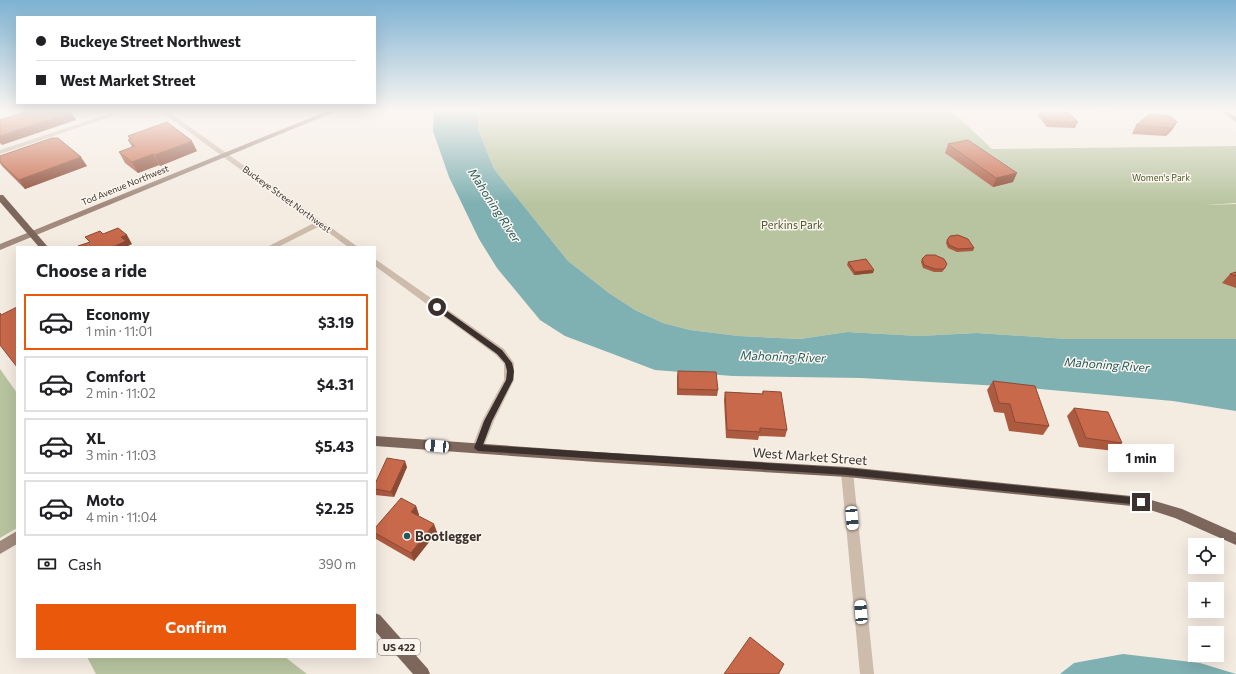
<!DOCTYPE html>
<meta charset="utf-8">
<style>
:root{--surface:#fff;--page:#f2f2f2;--text:#202124;--muted:#757577;--line:#e0e0e0;--accent:#ea580c}
body{margin:0;font-family:Commissioner,sans-serif;background:var(--page);color:var(--text);height:100vh;display:flex;flex-direction:column;font-size:15px;white-space:nowrap}
*{box-sizing:border-box;margin:0}
p{font-size:13px;color:var(--muted)}
.icon{flex:none;width:22px;height:22px;fill:none;stroke:currentColor;stroke-width:2;stroke-linecap:round;stroke-linejoin:round}
.map{position:relative;flex:1;overflow:hidden}
.sheet{position:absolute;left:16px;top:246px;width:360px;height:412px;display:flex;flex-direction:column;background:var(--surface);border-radius:0px;box-shadow:0 4px 16px #0002}
.sheet>*{flex:none}
.banner{position:absolute;left:16px;top:16px;width:360px;height:88px;border-radius:0px;box-shadow:0 4px 16px #0002;display:grid;align-content:center;height:88px;padding:0 20px;background:var(--surface)}
.fabs{position:absolute;left:1188px;top:538px;display:grid;gap:8px}
.fabs a{display:grid;place-items:center;width:36px;height:36px;border-radius:0px;background:var(--surface);box-shadow:0 4px 16px #0002;font-size:20px}
.end{position:absolute;width:18px;height:18px;margin:-9px;border:5px solid #3b302b;background:#fff;box-shadow:0 0 0 2px #fff}
.from{border-radius:50%}
.bubble{position:absolute;height:28px;border-radius:0px;background:var(--surface);box-shadow:0 4px 16px #0002;font-size:13px;font-weight:700;line-height:28px;text-align:center}
.car{position:absolute;width:12px;height:24px;margin:-12px -6px;border-radius:5px;box-shadow:0 0 3px 1px #0007;background:linear-gradient(#fff 24%,#345 0 40%,#fff 0 76%,#345 0 86%,#fff 0)}
.banner b{display:flex;align-items:center;gap:14px;height:38px;font-size:15px}
.banner b+b{border-top:1px solid var(--line)}
.banner i{width:10px;height:10px;background:var(--text)}
ul{padding:0;list-style:none}
li{display:flex;align-items:center;gap:12px;height:56px;margin:0 8px 6px;padding:0 12px;border:2px solid var(--line);border-radius:0px}
li div{flex:1}
li b{display:block;font-size:15px}
li em{font-style:normal;font-weight:700}
li.selected{border-color:var(--accent)}
li>.icon{width:36px;height:36px;stroke-width:1.5}
h2{padding:0 20px;font-size:18px;line-height:48px}
.pay{display:flex;align-items:center;gap:10px;height:44px;padding:0 20px;font-size:15px}
.pay p{margin-inline-start:auto}
.button{display:flex;gap:8px;margin-top:auto;padding:8px 20px}
.button a{flex:1;height:46px;border-radius:0px;background:var(--accent);color:#fff;font-size:16px;font-weight:700;line-height:46px;text-align:center}
.map>svg:first-child{display:block}
</style>
<div class="map">
<svg width="1236" height="674" viewBox="0 0 1236 674">
<rect width="100%" height="100%" fill="#f4ebe1"/>
<!-- green -->
<g fill="#b8c4a0">
<path d="M479,110H951L992,149L1236,146V203L1206,205L1236,204V339H1067L977,333L919,336L847,332L800,339L739,336L690,330L663,323L635,310L609,293L568,261L494,169L478,129Z"/>
<path d="M0,369L17,393V528L0,538Z"/>
<path d="M87,657H285L307,674H96Z"/>
</g>
<!-- water -->
<g fill="#7fb0b2">
<path d="M434,110H479L478,129L494,169L568,261L609,293L635,310L663,323L690,330L739,336L800,339L847,332L919,336L977,333L1067,339H1236V411L1173,401L1018,387L861,378L733,376L655,370L613,354L565,336L540,320L497,268L479,239L449,177L433,131Z"/>
<path d="M1123,654L1200,663L1236,674H1060L1074,663Z"/>
</g>
<g fill="none" stroke-linecap="round" stroke-linejoin="round">
<!-- street -->
<g fill="#cdbbac" fill-rule="evenodd">
<path d="M121,110H130L0,154V150Z"/>
<path d="M159,110H166L358,247H348L320,226L278,247H267L314,223Z"/>
<path d="M375,259L504,349L514,363V380L494,421L482,451L478,453L474,451L472,448L482,421L504,380V364L496,355L375,266Z"/>
<path d="M847,467L851,468L853,472L874,674H860L841,472L843,468Z"/>
</g>
<!-- secondary -->
<g fill="#a18a7d" fill-rule="evenodd">
<path d="M330,110H339L0,250V244Z"/>
<path d="M1219,110H1226L1236,117V122Z"/>
<path d="M17,531V544L0,554V541Z"/>
</g>
<!-- primary -->
<g fill="#7d675c" fill-rule="evenodd">
<path d="M0,195H3L48,247H39L0,202Z"/>
<path d="M375,436L596,452L847,467L1141,497L1182,509L1236,533V545L1175,518L1141,507L847,477L596,462L375,446Z"/>
<path d="M375,613L380,615L428,669L430,674H413L375,631Z"/>
</g>
</g>
<!-- wall -->
<g fill="#ac5a40">
<path d="M1097,110H1117L1116,112H1099Z"/>
<path d="M1040,111L1078,122L1075,128L1047,127L1038,116Z"/>
<path d="M1177,122L1172,130L1166,136L1132,134L1136,125Z"/>
<path d="M128,136L197,151L160,166L159,165L138,173L125,163L119,152L132,147L128,140H130Z"/>
<path d="M948,144L1013,182L993,187L945,153Z"/>
<path d="M0,156L87,166L25,189L2,166L0,163Z"/>
<path d="M947,240L974,248L973,251L957,252L948,248L946,243Z"/>
<path d="M922,259L946,267L942,272H934L923,268L921,262Z"/>
<path d="M848,262L873,273L854,275L847,265Z"/>
<path d="M1236,272V288L1222,283L1230,274Z"/>
<path d="M678,371L718,390L717,396L677,395V377Z"/>
<path d="M993,381L1049,426L1043,435L1009,431L1004,413L994,412L987,390Z"/>
<path d="M763,391L787,430L785,437L759,436L758,440L726,438L724,400L725,392L762,394Z"/>
<path d="M1074,408L1122,443L1115,451L1079,447L1067,416Z"/>
<path d="M407,467L394,497L375,495V489Z"/>
<path d="M416,506L419,515L418,516L437,532L414,561L376,539L375,537V528Z"/>
</g>
<!-- shaded-wall -->
<g fill="#8c4a34">
<path d="M71,112L76,120L2,145L0,143V136Z"/>
<path d="M1177,122L1172,130L1166,136L1171,128Z"/>
<path d="M192,141L197,151L160,166L155,155Z"/>
<path d="M153,154L159,165L138,173L132,162Z"/>
<path d="M81,157L87,166L25,189L19,180Z"/>
<path d="M1017,173L1013,182L993,187L996,178Z"/>
<path d="M127,235L132,244L128,246L129,247H113L121,237Z"/>
<path d="M874,270L873,273L854,275L855,272Z"/>
<path d="M405,461L407,467L394,497L391,492Z"/>
<path d="M416,506L419,515L414,521L411,512Z"/>
<path d="M434,524L437,532L414,561L411,553Z"/>
<path d="M784,664L779,674H778Z"/>
</g>
<!-- building -->
<g fill="#c8694b" stroke="#8c4a34">
<path d="M32,110H69L71,112L0,136V120Z"/>
<path d="M1040,111L1068,112L1078,122H1049Z"/>
<path d="M1150,114L1170,116L1177,122L1171,128L1136,125Z"/>
<path d="M167,122L192,141L155,155L153,154L132,162L119,152L135,146L128,140L131,139L128,136Z"/>
<path d="M52,138H58L81,157L19,180L0,162V156Z"/>
<path d="M968,140L1017,173L996,178L948,144Z"/>
<path d="M118,228L127,235L121,237L126,241L113,247L78,246L90,242L85,237L100,231L103,234Z"/>
<path d="M958,235L968,239L974,248L958,249L949,245L947,240L950,236Z"/>
<path d="M926,255H935L944,259L947,264L944,269H935L924,265L922,259Z"/>
<path d="M866,259L874,270L855,272L848,262Z"/>
<path d="M1236,272V276L1230,274Z"/>
<path d="M17,307V367L0,345V313L1,315Z"/>
<path d="M678,371L716,372L718,390L678,389Z"/>
<path d="M993,381L1035,386L1049,426L1015,422L1010,404L999,403Z"/>
<path d="M763,391L781,392L787,430L760,428V432L727,430L725,392L763,394Z"/>
<path d="M1074,408L1108,412L1122,443L1086,438Z"/>
<path d="M387,458L405,461L391,492L375,489V484Z"/>
<path d="M401,498L416,506L411,512L434,524L411,553L375,533V528Z"/>
<path d="M750,637L784,664L778,674H724Z"/>
</g>
<!-- sky -->
<linearGradient id="sky" x2="0" y2="1"><stop stop-color="#7eb2d2"/><stop offset="0.54" stop-color="#faf6f2"/><stop offset="1" stop-color="#faf6f2" stop-opacity="0"/></linearGradient>
<rect width="1236" height="204" fill="url(#sky)"/>
<!-- route -->
<path fill="#3b302b" d="M435,306H440L502,350L512,363L514,371L513,380L492,421L483,445L847,468L1141,498L1145,502L1141,505L847,475L478,451L474,448L484,421L506,380L507,371L505,363L497,354L435,309Z"/>
<!-- markers -->
<circle fill="#1f5a5e" stroke="#fbf5ee" stroke-width="1.5" cx="407" cy="536" r="4"/>
<g text-anchor="middle" dominant-baseline="central" stroke-width="3" stroke-linejoin="round" paint-order="stroke">
<!-- far-park labels -->
<g font-size="9" fill="#4a5a2e" stroke="#fbf5ee">
<text x="1161" y="177">Women's Park</text>
</g>
<!-- far-street labels -->
<g font-size="9" fill="#3b302b" stroke="#fbf5ee">
<text transform="translate(125 185) rotate(-22)">Tod Avenue Northwest</text>
<text transform="translate(287 199) rotate(36)">Buckeye Street Northwest</text>
</g>
<!-- shield labels -->
<rect fill="#fbf5ee" stroke="#756b66" stroke-width="1" x="378" y="639" width="42" height="16" rx="3"/>
<g font-size="10" font-weight="bold" fill="#3b302b">
<text x="399" y="647">US 422</text>
</g>
<!-- park labels -->
<g font-size="11" fill="#4a5a2e" stroke="#fbf5ee">
<text x="792" y="224">Perkins Park</text>
</g>
<!-- water labels -->
<g font-size="12" font-style="italic" fill="#1f5a5e" stroke="#fbf5ee">
<text transform="translate(495 205) rotate(57)">Mahoning River</text>
<text transform="translate(783 356) rotate(2)">Mahoning River</text>
<text transform="translate(1107 364) rotate(4)">Mahoning River</text>
</g>
<!-- near-street labels -->
<g font-size="13" fill="#3b302b" stroke="#fbf5ee">
<text transform="translate(810 456) rotate(4)">West Market Street</text>
</g>
<!-- near-poi labels -->
<g font-size="13" font-weight="bold" fill="#3b302b" stroke="#fbf5ee" text-anchor="start">
<text x="415" y="536">Bootlegger</text>
</g>
</g>
</svg>
<div class="fabs">
<a><svg class="icon" aria-label="locate" viewBox="0 0 24 24"><circle cx="12" cy="12" r="6"/><path d="M12 2v4M12 18v4M2 12h4M18 12h4"/></svg></a>
<a>+</a>
<a>−</a>
</div>
<i class="end from" style="left:437px;top:307px"></i>
<i class="end" style="left:1141px;top:502px"></i>
<div class="bubble" style="left:1108px;top:444px;width:66px">1 min</div>
<i class="car" style="left:437px;top:446px;rotate:275deg"></i>
<i class="car" style="left:852px;top:518px;rotate:175deg"></i>
<i class="car" style="left:861px;top:612px;rotate:355deg"></i>
<div class="banner">
<b><i class="from"></i>Buckeye Street Northwest</b>
<b><i></i>West Market Street</b>
</div>
<section class="sheet">
<h2>Choose a ride</h2>
<ul>
<li class="selected"><svg class="icon" aria-label="car" viewBox="0 0 24 24"><path d="M5 17H2v-5l4-1 3-4h7l3 4 3 1v5h-3M9 17h6M6 11h13"/><circle cx="7" cy="17" r="2"/><circle cx="17" cy="17" r="2"/></svg><div><b>Economy</b><p>1 min · 11:01</p></div><em>$3.19</em></li>
<li><svg class="icon" aria-label="car" viewBox="0 0 24 24"><path d="M5 17H2v-5l4-1 3-4h7l3 4 3 1v5h-3M9 17h6M6 11h13"/><circle cx="7" cy="17" r="2"/><circle cx="17" cy="17" r="2"/></svg><div><b>Comfort</b><p>2 min · 11:02</p></div><em>$4.31</em></li>
<li><svg class="icon" aria-label="car" viewBox="0 0 24 24"><path d="M5 17H2v-5l4-1 3-4h7l3 4 3 1v5h-3M9 17h6M6 11h13"/><circle cx="7" cy="17" r="2"/><circle cx="17" cy="17" r="2"/></svg><div><b>XL</b><p>3 min · 11:03</p></div><em>$5.43</em></li>
<li><svg class="icon" aria-label="car" viewBox="0 0 24 24"><path d="M5 17H2v-5l4-1 3-4h7l3 4 3 1v5h-3M9 17h6M6 11h13"/><circle cx="7" cy="17" r="2"/><circle cx="17" cy="17" r="2"/></svg><div><b>Moto</b><p>4 min · 11:04</p></div><em>$2.25</em></li>
</ul>
<div class="pay"><svg class="icon" aria-label="cash" viewBox="0 0 24 24"><path d="M3 7h18v10H3z"/><circle cx="12" cy="12" r="2"/></svg>Cash<p>390 m</p></div>
<div class="button"><a>Confirm</a></div>
</section>
</div>
